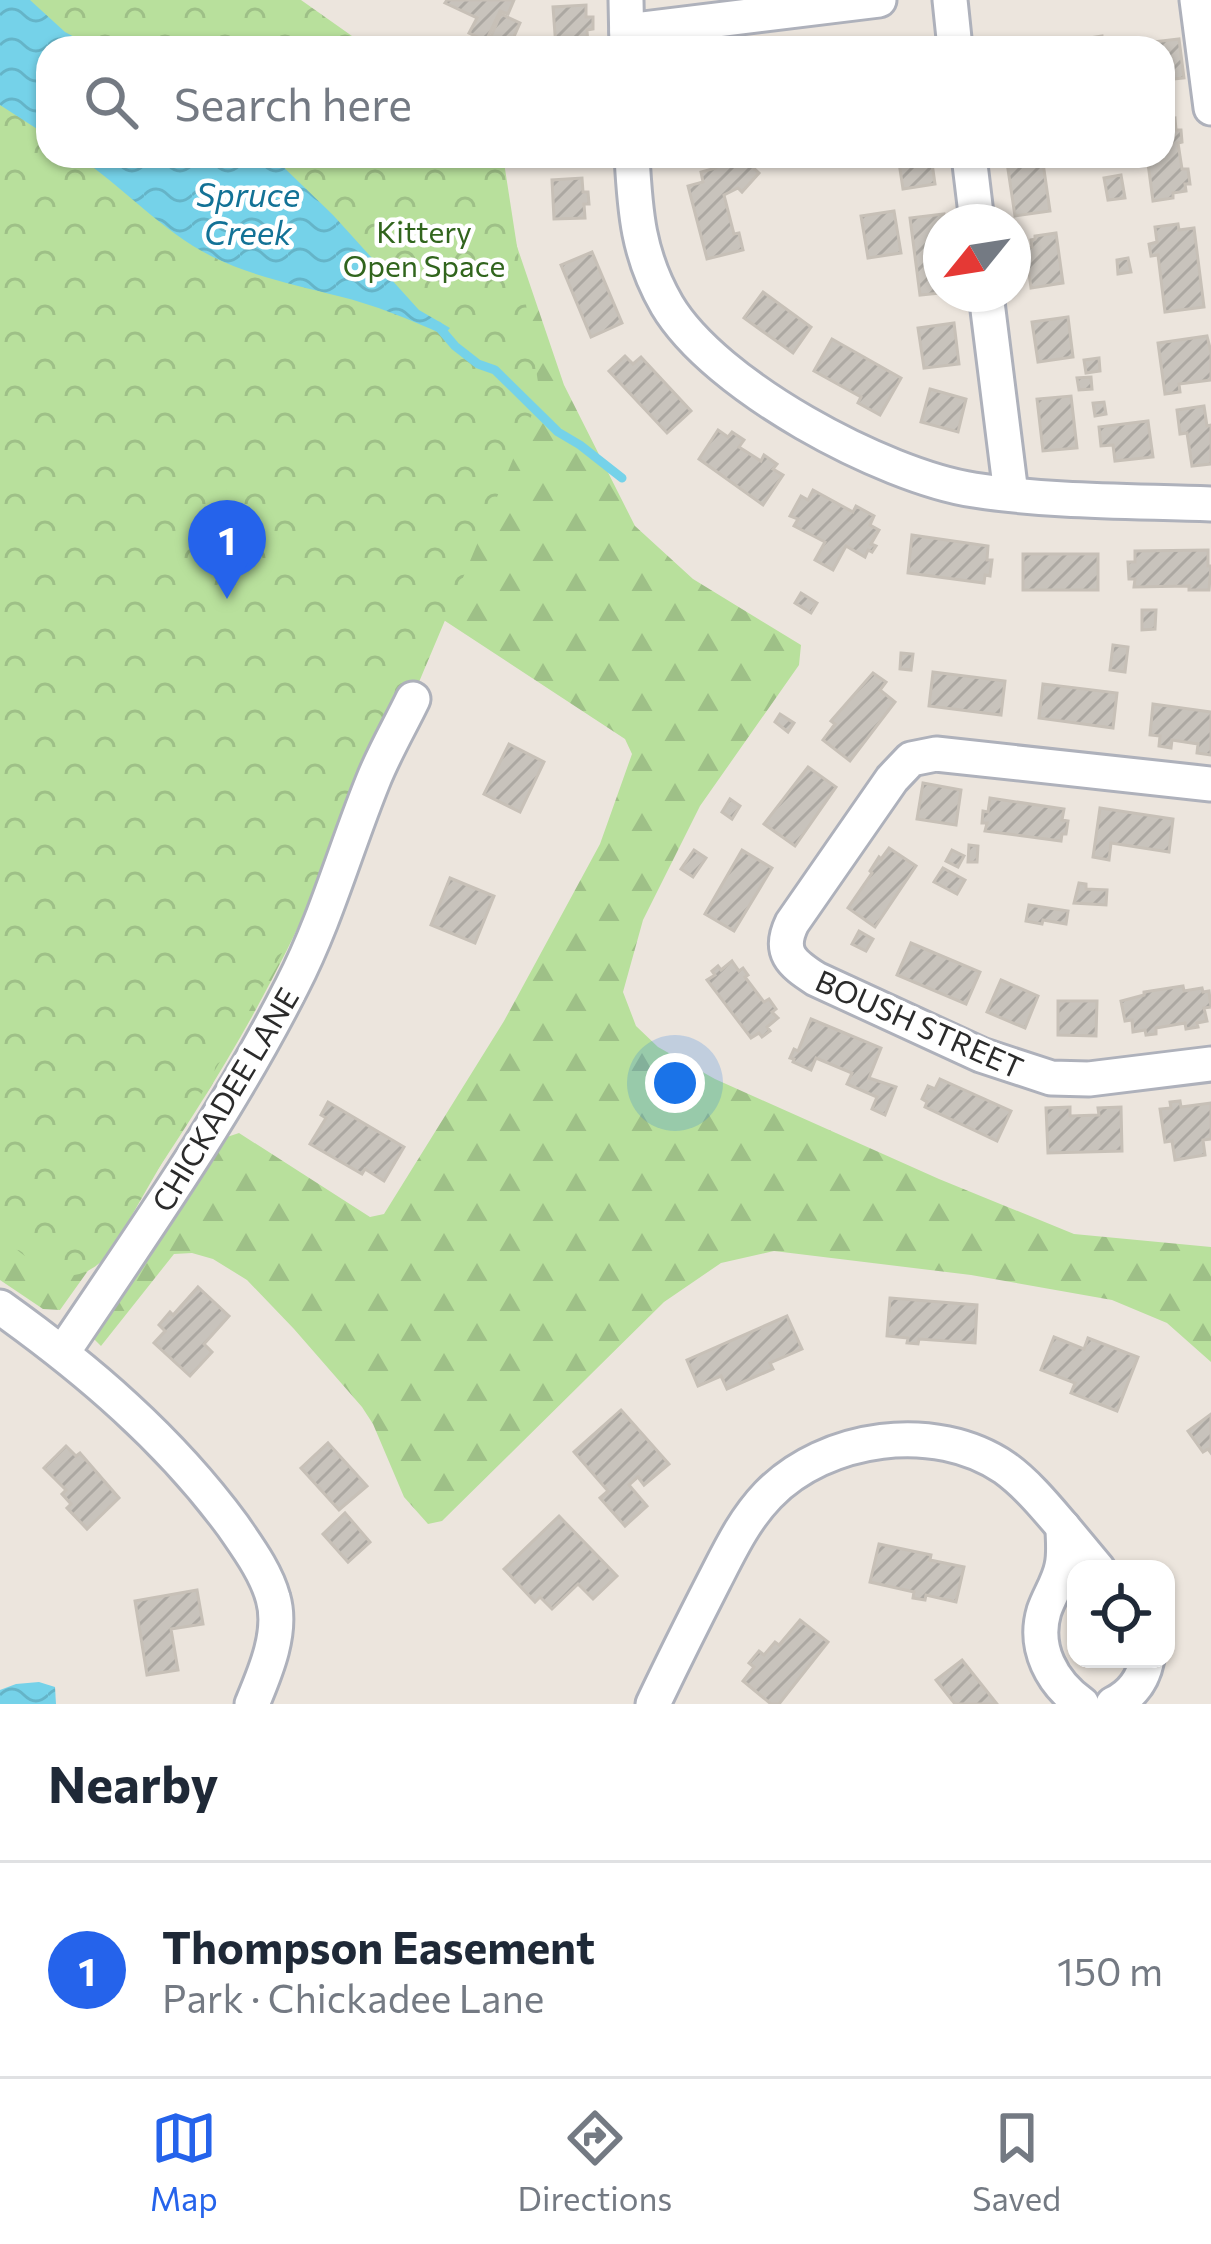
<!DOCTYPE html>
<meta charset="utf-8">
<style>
body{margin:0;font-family:Commissioner,sans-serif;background:#f2f2f3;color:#1f2937}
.controls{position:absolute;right:36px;bottom:36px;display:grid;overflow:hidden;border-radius:24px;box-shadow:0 3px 9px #0004}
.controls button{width:108px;height:108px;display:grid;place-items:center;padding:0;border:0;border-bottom:3px solid #e0e1e3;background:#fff;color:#1f2937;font:60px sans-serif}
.compass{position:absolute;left:923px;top:204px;width:108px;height:108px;border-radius:50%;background:#fff;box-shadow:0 3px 9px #0004;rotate:240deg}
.you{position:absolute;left:675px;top:1083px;width:42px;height:42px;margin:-30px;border:9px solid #fff;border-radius:50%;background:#1a73e8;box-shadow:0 0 0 18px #1a73e833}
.badge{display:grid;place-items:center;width:78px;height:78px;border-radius:50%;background:#2563eb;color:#fff;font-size:39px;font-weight:700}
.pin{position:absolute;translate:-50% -99px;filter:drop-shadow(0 3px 6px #0008)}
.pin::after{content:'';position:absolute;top:63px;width:42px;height:36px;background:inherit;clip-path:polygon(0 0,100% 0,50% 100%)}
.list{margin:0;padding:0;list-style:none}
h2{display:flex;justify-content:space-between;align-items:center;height:156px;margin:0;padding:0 48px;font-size:51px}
h2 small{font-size:39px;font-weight:400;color:#747a83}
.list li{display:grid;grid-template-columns:78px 1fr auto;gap:36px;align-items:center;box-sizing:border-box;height:216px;padding:0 48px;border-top:3px solid #e0e1e3}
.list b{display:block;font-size:45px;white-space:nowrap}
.list p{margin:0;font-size:39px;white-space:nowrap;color:#747a83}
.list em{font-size:39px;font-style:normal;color:#747a83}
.icon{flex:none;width:66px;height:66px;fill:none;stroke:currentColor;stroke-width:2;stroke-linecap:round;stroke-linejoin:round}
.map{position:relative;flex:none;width:1211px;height:1704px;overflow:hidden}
.search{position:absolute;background:#fff;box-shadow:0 3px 9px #0004;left:36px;right:36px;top:36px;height:132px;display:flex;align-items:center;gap:30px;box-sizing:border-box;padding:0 42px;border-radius:36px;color:#747a83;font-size:45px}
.sheet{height:372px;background:#fff}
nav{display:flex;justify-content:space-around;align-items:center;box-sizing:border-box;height:168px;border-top:3px solid #e0e1e3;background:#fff;font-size:33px;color:#747a83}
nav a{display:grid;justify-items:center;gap:6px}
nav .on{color:#2563eb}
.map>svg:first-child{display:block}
</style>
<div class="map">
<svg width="1211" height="1704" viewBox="0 0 1211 1704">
<defs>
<pattern id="forest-firs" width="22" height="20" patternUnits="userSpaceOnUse" patternTransform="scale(3)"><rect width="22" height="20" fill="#b8e09c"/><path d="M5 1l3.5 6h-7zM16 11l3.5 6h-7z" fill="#9ec087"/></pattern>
<pattern id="park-crowns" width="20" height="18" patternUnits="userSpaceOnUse" patternTransform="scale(3)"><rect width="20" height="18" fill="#b8e09c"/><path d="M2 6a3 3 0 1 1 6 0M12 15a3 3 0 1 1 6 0" fill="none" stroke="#9ec087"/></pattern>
<pattern id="water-waves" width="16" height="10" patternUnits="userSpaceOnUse" patternTransform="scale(3)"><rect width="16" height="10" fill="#75d2e9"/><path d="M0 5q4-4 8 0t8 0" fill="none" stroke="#65b4c8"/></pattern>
<pattern id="building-hatch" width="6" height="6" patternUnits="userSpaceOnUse" patternTransform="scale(3)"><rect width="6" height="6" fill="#c8c3bc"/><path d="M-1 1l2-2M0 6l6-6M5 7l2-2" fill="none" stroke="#aca8a2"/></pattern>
</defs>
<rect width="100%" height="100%" fill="#ece5dd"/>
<path fill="url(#forest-firs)" d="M482,156L488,161L564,385L635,526L693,579L801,645L799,665L700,806L643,920L623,992L636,1026L658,1047L715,1079L939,1179L1074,1234L1211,1247V1362L1167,1323L1112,1300L971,1275L774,1251L721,1263L664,1302L442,1521L428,1524L404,1497L373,1424L362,1407L294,1329L247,1280L213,1259L192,1253L174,1254L101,1346L92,1337L227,1137L239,1133L370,1217L384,1214L504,1021L600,844L632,754L625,739L436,615C370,764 311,920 227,1060C176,1146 118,1229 60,1310L43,1309L0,1280V157Z"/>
<path fill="url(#park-crowns)" d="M0,0H301L369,48H48V156H503L540,395L368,803L112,1250C73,1299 36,1267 0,1235Z"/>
<g fill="url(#water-waves)">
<polygon points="0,0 30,0 65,32 95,48 48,48 48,136 0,105"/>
<path d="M77,156H272L333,215L419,310L450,328L444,335C409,319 375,305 338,296C297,285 251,276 213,257C162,232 124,187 77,156Z"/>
<polygon points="39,1682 55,1687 56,1704 0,1704 0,1690 16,1684"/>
</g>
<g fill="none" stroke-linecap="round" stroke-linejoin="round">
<polyline stroke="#75d2e9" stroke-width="9" points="438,326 455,346 478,364 495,370 558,432 580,445 622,478"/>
</g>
<g fill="url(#building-hatch)" stroke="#c7c0b7" stroke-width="3">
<polygon points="447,0 514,0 508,14 500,11 486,41 469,33 477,18 445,3"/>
<polygon points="586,5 586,17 593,17 593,29 587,30 588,46 556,48 553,7"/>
<polygon points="501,14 520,23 509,48 489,41"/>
<polygon points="1102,36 1103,48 1059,48 1058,43"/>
<polygon points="1179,39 1184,78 1163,80 1163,48 1137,48 1136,44"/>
<polygon points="1163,112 1164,120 1175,118 1176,130 1181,130 1182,142 1178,143 1182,169 1188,169 1190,184 1185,184 1186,191 1173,193 1173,198 1153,201 1147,156 1163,156"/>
<polygon points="727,156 741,156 759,173 742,192 738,188 724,195 734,234 739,233 743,250 707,259 688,186 703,182 701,172 716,168"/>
<polygon points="898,156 931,156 935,184 903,189"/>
<polygon points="1006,156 1042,156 1050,211 1015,216"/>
<polygon points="1121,175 1125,198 1108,200 1104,178"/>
<polygon points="582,178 583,192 588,192 589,204 584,204 585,218 554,219 552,180"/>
<polygon points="894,211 901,253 868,258 861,216"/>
<polygon points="944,214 945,222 941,222 941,293 920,295 910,218"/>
<polygon points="1178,224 1179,230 1194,228 1204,307 1165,312 1158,255 1151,256 1149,244 1157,242 1155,227"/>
<polygon points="1056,233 1063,283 1031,288 1029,273 1025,273 1024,265 1028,265 1025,248 1032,247 1031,240 1035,239 1035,236"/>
<polygon points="592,252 622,323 591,337 561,265"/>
<polygon points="1128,258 1131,272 1118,274 1117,260"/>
<polygon points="763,292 811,327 793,353 744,318"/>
<polygon points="1068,317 1073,357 1038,362 1032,322"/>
<polygon points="954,323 959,364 924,368 918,328"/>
<polygon points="1207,336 1211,352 1211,380 1179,384 1180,392 1165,394 1158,343"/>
<polygon points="832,339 901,378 880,415 858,403 861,397 814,371"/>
<polygon points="625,356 633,364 641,357 691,411 667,433 609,371"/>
<polygon points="1099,358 1100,371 1086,373 1084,360"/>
<polygon points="1091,377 1092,389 1079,390 1077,378"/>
<polygon points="930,389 966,399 958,432 921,422"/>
<polygon points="1071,396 1077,448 1043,451 1037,399"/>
<polygon points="1104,402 1106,414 1095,416 1093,403"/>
<polygon points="1204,406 1207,426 1211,425 1211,464 1192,466 1187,433 1180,434 1177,410"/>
<polygon points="1148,421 1153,457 1115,461 1113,445 1101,446 1099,427"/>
<polygon points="718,430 728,437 732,432 744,440 739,447 761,461 764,455 777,464 773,469 783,475 763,505 699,459"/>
<polygon points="813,490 853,512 856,506 874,516 870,525 879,530 871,544 876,546 872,552 868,550 865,557 846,546 833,570 815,560 825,542 794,526 798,519 790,516 801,496 808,500"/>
<polygon points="912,535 988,546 987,560 992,560 990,576 985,575 984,583 908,573"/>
<polygon points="1208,550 1208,566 1211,566 1209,590 1189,590 1189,586 1134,587 1135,579 1129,579 1128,562 1135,562 1135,551"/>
<rect x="1023" y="554" width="75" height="36"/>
<polygon points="801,593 817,603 811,613 795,603"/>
<polygon points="1142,610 1156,610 1155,629 1142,630"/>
<polygon points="1113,645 1128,647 1125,672 1110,670"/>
<polygon points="901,653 913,654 911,670 900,669"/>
<polygon points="933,672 1005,681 1001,715 929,706"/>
<polygon points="873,673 886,682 880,690 895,702 850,761 823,740 835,724 831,721"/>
<polygon points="1043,684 1117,693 1113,728 1039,718"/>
<polygon points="1153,704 1211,712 1211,755 1197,753 1198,744 1172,740 1171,748 1159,746 1160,736 1150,735"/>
<polygon points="780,714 794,723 788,732 775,722"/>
<polygon points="509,744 544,762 520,812 484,794"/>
<polygon points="808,767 836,787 795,846 764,824"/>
<polygon points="923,783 961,790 956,825 917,819"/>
<polygon points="990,798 1064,809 1062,820 1068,821 1066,834 1062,834 1061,841 985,831 987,823 982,823 983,811 988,812"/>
<polygon points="730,799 740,806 732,819 722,812"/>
<polygon points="1100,808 1173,819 1169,852 1111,843 1109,860 1093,857"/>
<polygon points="969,845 978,846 977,862 968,862"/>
<polygon points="889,848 916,866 875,927 848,908 872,873 870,871 879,857 881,859"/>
<polygon points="694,850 706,858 693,877 681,869"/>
<polygon points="742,850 772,868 734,931 705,914"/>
<polygon points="952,850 964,856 958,867 946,861"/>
<polygon points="943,868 965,880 957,894 934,882"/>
<polygon points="450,878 494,896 475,943 431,925"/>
<polygon points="1079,883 1086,884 1086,889 1107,890 1106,905 1074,903"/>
<polygon points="1029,905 1068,911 1066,924 1043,920 1042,924 1026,921"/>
<polygon points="859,931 873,939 866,951 852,944"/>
<polygon points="911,943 980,972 966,1004 897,975"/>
<polygon points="732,961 739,971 743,968 748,975 745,977 764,1002 769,999 776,1009 772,1012 778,1018 767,1027 770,1031 762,1037 759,1033 751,1038 707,980 715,975 712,971 718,966 721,970"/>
<polygon points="1001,980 1038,996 1025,1028 987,1012"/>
<polygon points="1183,986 1184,991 1202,988 1203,992 1209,991 1211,1007 1204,1008 1207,1021 1197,1023 1198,1027 1186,1029 1185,1023 1156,1028 1156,1034 1146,1035 1145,1030 1133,1032 1132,1020 1125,1021 1121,1001 1144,995 1144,992"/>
<polygon points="1058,1001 1097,1001 1096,1036 1058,1035"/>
<polygon points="811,1019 881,1048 869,1078 896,1087 885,1115 872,1109 877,1097 847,1084 852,1073 816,1058 811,1070 793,1062 794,1059 790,1058 794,1049 798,1051"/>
<polygon points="940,1079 1011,1111 997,1141 925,1107 927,1102 922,1099 928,1086 935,1089"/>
<polygon points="1180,1101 1181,1107 1211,1103 1211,1139 1203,1140 1205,1155 1175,1160 1172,1141 1165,1142 1160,1109 1171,1108 1170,1102"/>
<polygon points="328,1102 404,1147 384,1181 365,1169 362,1174 310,1144 326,1118 321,1115"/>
<polygon points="1070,1107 1070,1116 1099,1115 1098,1108 1121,1107 1122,1151 1048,1153 1046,1108"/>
<polygon points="198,1287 229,1316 204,1344 212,1352 190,1376 154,1343 165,1331 159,1325 170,1312 173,1315"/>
<polygon points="890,1298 977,1305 975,1343 919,1339 918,1344 907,1343 908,1338 887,1336"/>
<polygon points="787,1316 802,1349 770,1363 773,1369 727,1389 721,1376 698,1386 687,1360"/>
<polygon points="1054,1337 1084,1349 1088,1338 1138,1357 1117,1411 1071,1393 1075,1383 1041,1370"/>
<polygon points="621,1410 669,1464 644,1485 638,1477 629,1485 647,1506 625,1526 600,1498 608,1491 574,1452"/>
<polygon points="1211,1414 1211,1453 1208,1449 1203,1452 1188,1431"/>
<polygon points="328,1443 367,1486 339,1510 301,1468"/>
<polygon points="66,1446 76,1456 80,1453 119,1498 87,1529 67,1508 71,1504 62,1494 66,1490 44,1468"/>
<polygon points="345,1513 370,1542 348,1562 323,1534"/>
<polygon points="559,1516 617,1576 593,1599 578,1584 552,1609 540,1597 535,1602 504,1569"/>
<polygon points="879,1544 931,1555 930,1560 964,1567 956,1602 926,1595 925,1600 913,1598 914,1592 870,1582"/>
<polygon points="197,1590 203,1624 171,1629 178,1670 147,1675 135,1601"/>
<polygon points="800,1620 828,1642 779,1704 771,1704 743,1681 754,1667 749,1663 759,1651 764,1655 775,1642 779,1645"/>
<polygon points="962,1660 997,1704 955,1704 936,1680"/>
</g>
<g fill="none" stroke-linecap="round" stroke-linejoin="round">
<defs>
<g id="street">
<polyline points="626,0 627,48"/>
<polyline points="950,0 955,48"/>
<polyline points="1197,0 1211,108"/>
<polyline points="627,31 879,0"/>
<path d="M632,156C635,212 638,255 667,305C715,386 883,476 974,490C1051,502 1133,501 1211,504"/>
<polyline points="969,156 977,222"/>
<polyline points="986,294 1011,494"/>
<path d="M1211,784L936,754L911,759L892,779L792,923C778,952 791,963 816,979L981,1055L1051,1078L1089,1079L1211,1064"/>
<path d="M0,1307C87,1369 169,1439 233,1526C248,1548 266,1572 273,1598C283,1632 265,1673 252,1704"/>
<path d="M63,1352C143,1233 227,1114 292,986C326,920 345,850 373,781C384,753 400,726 413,699"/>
<path d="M653,1704C673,1662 693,1622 714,1581C730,1550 744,1520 768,1495C825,1436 935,1420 1005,1468C1027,1484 1045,1506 1063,1527"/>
<path d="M1082,1704C1052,1683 1033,1648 1044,1611C1049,1596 1059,1582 1062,1566C1065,1553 1063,1540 1063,1527L1098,1569"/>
<path d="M1113,1704C1132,1695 1143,1680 1147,1659"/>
</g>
</defs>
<use href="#street" stroke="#aeb1bb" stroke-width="39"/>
<use href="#street" stroke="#fff" stroke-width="33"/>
</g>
<g text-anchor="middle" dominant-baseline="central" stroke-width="9" stroke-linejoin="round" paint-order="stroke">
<g font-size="30" fill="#31651d" stroke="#fff">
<text x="424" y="230">Kittery<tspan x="424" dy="34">Open Space</tspan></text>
</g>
<g font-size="30" fill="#2b2b2b" stroke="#fff">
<text transform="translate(920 1023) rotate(24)">BOUSH STREET</text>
<text transform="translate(224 1099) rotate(-59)">CHICKADEE LANE</text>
</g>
<g font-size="33" font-style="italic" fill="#137296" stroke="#fff">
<text x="248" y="193">Spruce<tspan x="248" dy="38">Creek</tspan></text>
</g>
</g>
</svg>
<div class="controls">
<button><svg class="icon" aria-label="locate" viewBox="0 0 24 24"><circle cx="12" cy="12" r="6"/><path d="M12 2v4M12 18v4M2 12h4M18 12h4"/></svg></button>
</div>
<svg class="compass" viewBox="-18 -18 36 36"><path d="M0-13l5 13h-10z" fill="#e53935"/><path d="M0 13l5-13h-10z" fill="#747a83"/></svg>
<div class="you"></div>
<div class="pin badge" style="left:227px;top:599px">1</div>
<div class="search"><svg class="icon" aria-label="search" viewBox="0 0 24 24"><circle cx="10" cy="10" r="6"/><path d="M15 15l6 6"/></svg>Search here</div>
</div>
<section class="sheet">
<h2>Nearby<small></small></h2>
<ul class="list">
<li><span class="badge">1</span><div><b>Thompson Easement</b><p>Park · Chickadee Lane</p></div><em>150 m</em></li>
</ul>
</section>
<nav>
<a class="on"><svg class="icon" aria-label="map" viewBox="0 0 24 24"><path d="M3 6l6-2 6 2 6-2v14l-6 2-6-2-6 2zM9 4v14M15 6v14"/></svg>Map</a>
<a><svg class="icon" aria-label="directions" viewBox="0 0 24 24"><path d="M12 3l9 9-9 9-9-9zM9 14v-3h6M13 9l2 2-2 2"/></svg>Directions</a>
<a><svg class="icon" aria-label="saved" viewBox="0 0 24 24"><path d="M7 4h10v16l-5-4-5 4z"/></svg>Saved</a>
</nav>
